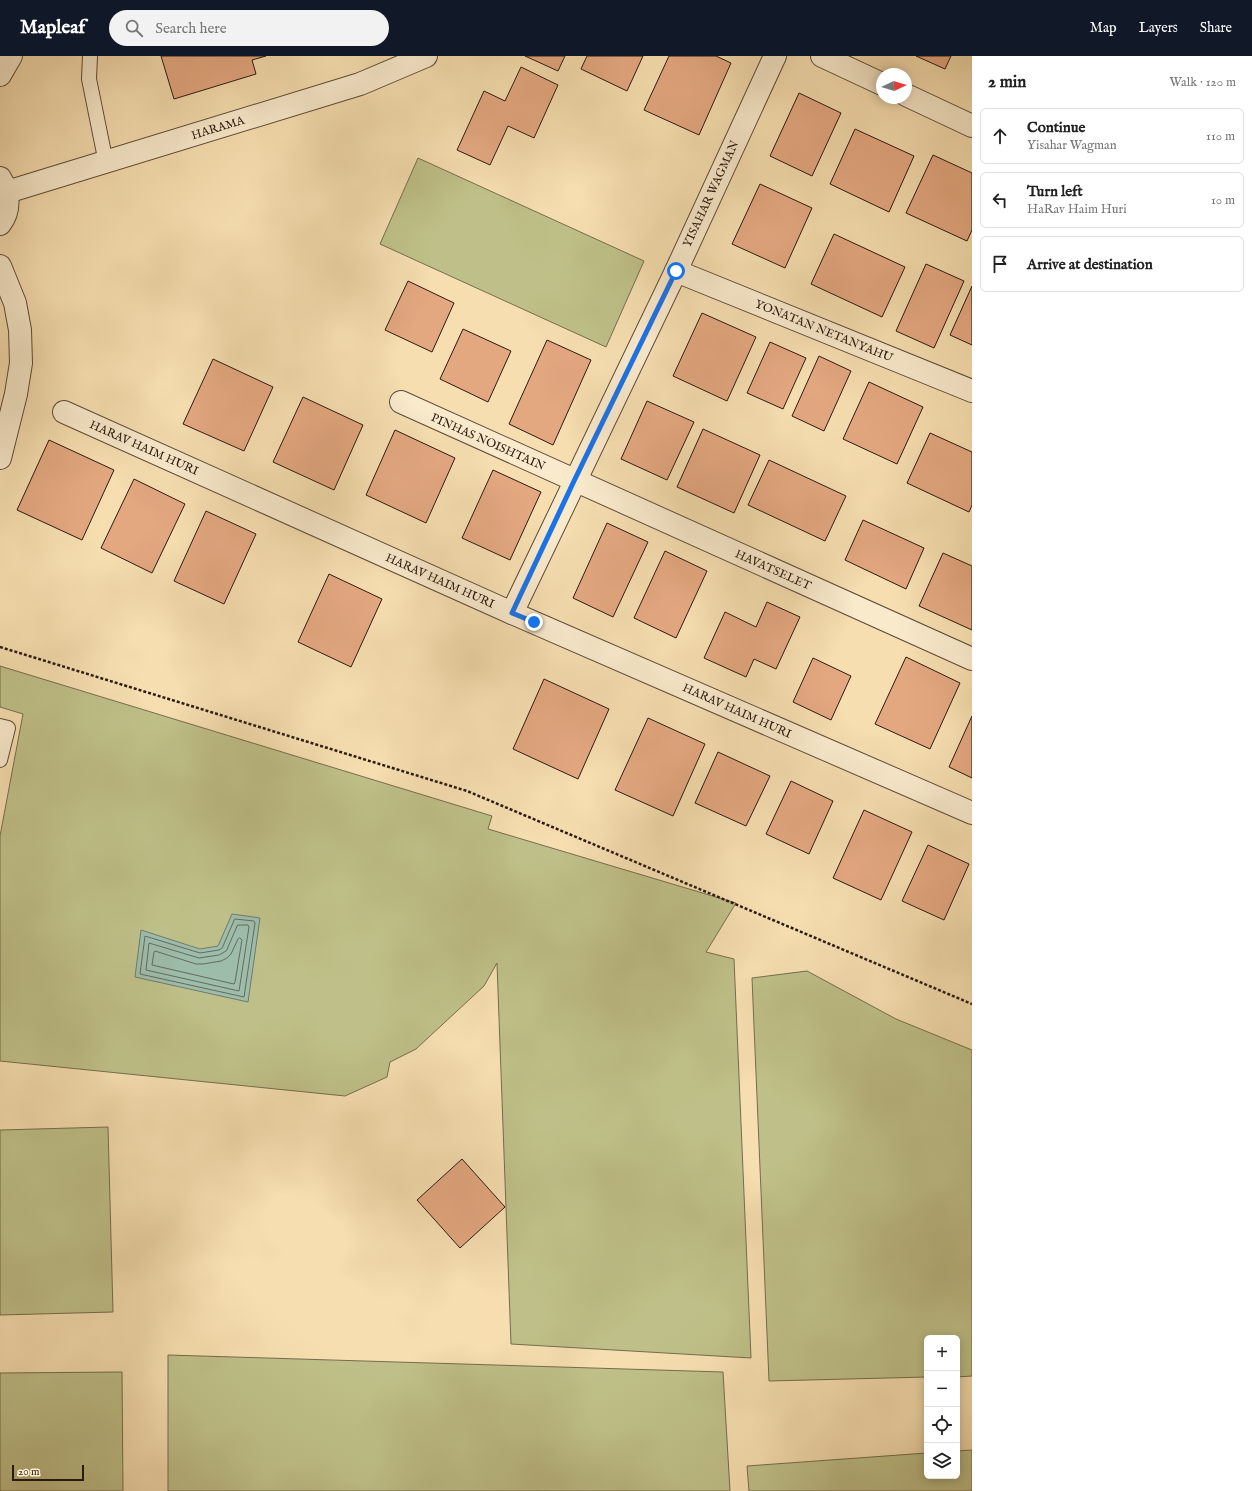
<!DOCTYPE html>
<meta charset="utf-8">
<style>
body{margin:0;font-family:"IM FELL English",serif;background:#f2f2f2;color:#222}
.controls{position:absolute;right:12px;bottom:12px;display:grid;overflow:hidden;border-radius:6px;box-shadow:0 2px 10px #0003}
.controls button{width:36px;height:36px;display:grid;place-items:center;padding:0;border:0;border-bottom:1px solid #e0e0e0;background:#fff;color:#222;font:20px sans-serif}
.compass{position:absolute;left:876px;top:12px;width:36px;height:36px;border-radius:50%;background:#fff;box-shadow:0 2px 10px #0003;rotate:86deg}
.scale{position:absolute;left:12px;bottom:10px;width:72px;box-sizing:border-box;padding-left:4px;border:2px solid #2b1a11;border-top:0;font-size:11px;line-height:14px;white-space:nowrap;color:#2b1a11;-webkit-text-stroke:3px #f9eacc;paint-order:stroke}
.stop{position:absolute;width:12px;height:12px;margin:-9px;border:3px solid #1a73e8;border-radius:50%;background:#fff}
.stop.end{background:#1a73e8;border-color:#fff;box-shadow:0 1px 4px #0008}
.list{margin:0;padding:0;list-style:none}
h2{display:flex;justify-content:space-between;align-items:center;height:52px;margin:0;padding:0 16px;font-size:17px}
h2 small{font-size:13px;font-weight:400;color:#767676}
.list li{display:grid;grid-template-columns:26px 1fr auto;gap:12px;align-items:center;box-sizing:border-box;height:56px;margin:0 8px 8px;padding:0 8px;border:1px solid #e0e0e0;border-radius:6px}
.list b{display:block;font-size:15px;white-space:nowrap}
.list p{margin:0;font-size:13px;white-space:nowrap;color:#767676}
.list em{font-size:13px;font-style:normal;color:#767676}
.icon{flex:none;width:22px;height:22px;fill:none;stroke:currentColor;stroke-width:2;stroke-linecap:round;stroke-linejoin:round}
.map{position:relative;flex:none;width:972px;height:1435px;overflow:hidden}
header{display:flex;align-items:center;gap:24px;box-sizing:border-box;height:56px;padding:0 20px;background:#111827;color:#fff}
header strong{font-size:19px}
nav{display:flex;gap:22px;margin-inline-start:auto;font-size:14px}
.search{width:280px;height:36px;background:#f2f2f2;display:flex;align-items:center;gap:10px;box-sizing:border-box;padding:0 14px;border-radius:22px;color:#767676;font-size:15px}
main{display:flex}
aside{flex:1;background:#fff}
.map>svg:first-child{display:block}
</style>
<header>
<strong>Mapleaf</strong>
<div class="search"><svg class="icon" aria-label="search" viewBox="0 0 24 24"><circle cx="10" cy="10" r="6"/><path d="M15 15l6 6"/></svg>Search here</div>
<nav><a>Map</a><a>Layers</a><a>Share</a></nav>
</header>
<main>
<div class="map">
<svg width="972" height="1435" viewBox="0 0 972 1435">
<rect width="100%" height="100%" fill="#f6deb0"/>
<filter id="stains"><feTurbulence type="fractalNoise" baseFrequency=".005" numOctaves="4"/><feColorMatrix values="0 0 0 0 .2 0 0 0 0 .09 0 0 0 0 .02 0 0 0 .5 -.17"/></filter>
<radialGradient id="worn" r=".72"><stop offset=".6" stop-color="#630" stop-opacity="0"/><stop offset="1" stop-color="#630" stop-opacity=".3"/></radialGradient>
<g fill="#bfc089" stroke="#756d4d">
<polygon points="418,102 644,205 606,291 380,188"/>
<polygon points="0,610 492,760 488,773 736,847 706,896 734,903 751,1302 511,1288 497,907 484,930 416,993 390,1006 387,1021 345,1040 0,1005 0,780 23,658 0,651"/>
<polygon points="807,915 896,963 972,994 972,1320 957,1321 957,1282 927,1282 927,1321 769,1325 752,922"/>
<polygon points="108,1071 113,1256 0,1259 0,1074"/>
<polygon points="168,1299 723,1316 730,1435 168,1435"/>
<polygon points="122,1316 123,1435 0,1435 0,1317"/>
<polygon points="972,1394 972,1435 749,1435 747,1410 927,1397 927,1420 957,1420 957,1395"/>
</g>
<polygon fill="#9dbcaa" stroke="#6f7b6d" points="232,858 260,862 248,946 135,921 141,874 200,893 218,890"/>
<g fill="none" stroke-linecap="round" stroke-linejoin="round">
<g stroke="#646b5e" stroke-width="1">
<polygon points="235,863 254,865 255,867 244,941 140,918 145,880 200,897 219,894 222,892"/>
<polygon points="238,869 248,869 249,871 239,935 146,914 149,887 199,902 219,899 226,895"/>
<polygon points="240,882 242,884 235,926 234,928 152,909 154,896 155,895 196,908 203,908 221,905 227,902 231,898 238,883"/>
</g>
</g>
<g fill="#e4a881" stroke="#2b1a11">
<polygon points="161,0 266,0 252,4 256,18 174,43"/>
<polygon points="525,0 565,0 558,15"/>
<polygon points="587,0 643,0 627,35 581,13"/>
<polygon points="669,0 716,0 731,7 699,79 644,54"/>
<polygon points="916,0 951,0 945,13"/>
<polygon points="521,11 558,29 534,82 508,70 490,109 457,94 484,35 505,45"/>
<polygon points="799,37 841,57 812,120 770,100"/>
<polygon points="855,73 914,100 889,156 830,128"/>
<polygon points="933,99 972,117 972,174 967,185 906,157"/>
<polygon points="760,128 812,152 785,212 732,188"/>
<polygon points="834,178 905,211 882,261 811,228"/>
<polygon points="926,208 964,225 934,292 896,275"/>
<polygon points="408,225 454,247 432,296 385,274"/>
<polygon points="972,230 972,289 950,279"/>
<polygon points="702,257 756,281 727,345 673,320"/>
<polygon points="463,273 511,295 488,346 440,323"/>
<polygon points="547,284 591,304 553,389 509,368"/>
<polygon points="770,286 806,302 783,353 747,337"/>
<polygon points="819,300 851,315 824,375 792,360"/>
<polygon points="213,303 273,331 244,395 183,368"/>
<polygon points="869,326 923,351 897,408 843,383"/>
<polygon points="303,341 363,369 334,434 273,406"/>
<polygon points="647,345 694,366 667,424 621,403"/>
<polygon points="703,373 760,399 734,457 677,431"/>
<polygon points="395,374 455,402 426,467 366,439"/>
<polygon points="930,377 972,396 972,449 969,456 907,427"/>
<polygon points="49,384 114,414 82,484 17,454"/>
<polygon points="769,404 846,440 825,485 748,449"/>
<polygon points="493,414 541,436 510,504 462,482"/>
<polygon points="134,423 185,448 152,517 101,492"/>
<polygon points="206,455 256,478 224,548 174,525"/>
<polygon points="863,464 924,492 906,533 845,504"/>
<polygon points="607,467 648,486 613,561 573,542"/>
<polygon points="665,495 707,515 676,582 634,562"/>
<polygon points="943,497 972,510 972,574 919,550"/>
<polygon points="329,518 382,543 351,611 298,586"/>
<polygon points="767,546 800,561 776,613 754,603 746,621 704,602 725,556 756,571"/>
<polygon points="906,601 960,627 930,693 875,668"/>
<polygon points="813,602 851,620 831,664 793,646"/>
<polygon points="544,623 609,653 578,723 513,693"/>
<polygon points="972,660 972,722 949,711"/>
<polygon points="648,662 705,688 673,760 615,734"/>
<polygon points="718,696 770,720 746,770 695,747"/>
<polygon points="791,725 833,745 809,798 766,778"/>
<polygon points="864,754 912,776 881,844 833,822"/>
<polygon points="928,789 969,808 944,864 902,845"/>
<polygon points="462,1103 505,1151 460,1192 417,1144"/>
</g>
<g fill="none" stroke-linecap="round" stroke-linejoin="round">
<defs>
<g id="service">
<polyline points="90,0 89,23 106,107"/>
<polyline points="0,670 8,672 0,704"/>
</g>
<g id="minor">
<polyline points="0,210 15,247 20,274 21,307 16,338 0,402"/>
<polyline points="676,215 972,335"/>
<polyline points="401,346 972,603"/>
<polyline points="64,356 512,557 972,757"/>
<polyline points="512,557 676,215 775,0"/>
</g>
<g id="tertiary">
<polyline points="822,0 882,28"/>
<polyline points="0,19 11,0"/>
<polyline points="906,39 972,70"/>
<path d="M0,122C9,136 11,154 0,168"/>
<polyline points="7,136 360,28 426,0"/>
</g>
</defs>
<use href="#service" stroke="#5e4b39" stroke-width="16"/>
<use href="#minor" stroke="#5e4b39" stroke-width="24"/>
<use href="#tertiary" stroke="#5e4b39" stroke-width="24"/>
<polyline stroke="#2b1a11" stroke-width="2.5" stroke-dasharray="3 2" stroke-linecap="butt" points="0,591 467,735 972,948"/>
<use href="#service" stroke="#f9eacc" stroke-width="14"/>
<use href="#minor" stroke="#f9eacc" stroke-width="22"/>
<use href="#tertiary" stroke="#f9eacc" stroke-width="22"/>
</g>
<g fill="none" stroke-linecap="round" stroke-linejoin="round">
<polyline stroke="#1a73e8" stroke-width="5" points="534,566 512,557 574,425 676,215"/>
</g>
<g text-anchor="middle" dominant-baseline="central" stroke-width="3" stroke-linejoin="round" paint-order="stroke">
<g font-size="12" fill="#2b1a11" stroke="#f9eacc">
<text transform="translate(218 72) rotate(-17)">HARAMA</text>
<text transform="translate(711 138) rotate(-65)">YISAHAR WAGMAN</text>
<text transform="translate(824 275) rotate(22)">YONATAN NETANYAHU</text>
<text transform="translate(488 386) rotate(24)">PINHAS NOISHTAIN</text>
<text transform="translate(144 392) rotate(24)">HARAV HAIM HURI</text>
<text transform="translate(773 514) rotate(24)">HAVATSELET</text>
<text transform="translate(440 525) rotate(24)">HARAV HAIM HURI</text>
<text transform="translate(737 655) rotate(24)">HARAV HAIM HURI</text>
</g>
</g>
<rect width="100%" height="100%" filter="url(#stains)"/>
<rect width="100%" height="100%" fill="url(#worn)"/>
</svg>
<div class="controls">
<button>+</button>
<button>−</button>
<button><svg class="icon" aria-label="locate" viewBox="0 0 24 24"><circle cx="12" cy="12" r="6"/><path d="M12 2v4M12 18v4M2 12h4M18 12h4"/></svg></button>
<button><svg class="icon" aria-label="layers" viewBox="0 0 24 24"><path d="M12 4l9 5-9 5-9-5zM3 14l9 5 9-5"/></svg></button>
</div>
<svg class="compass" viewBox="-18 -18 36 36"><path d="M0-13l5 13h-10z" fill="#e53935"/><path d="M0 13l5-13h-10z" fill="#767676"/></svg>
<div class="scale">20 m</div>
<div class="stop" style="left:676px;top:215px"></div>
<div class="stop end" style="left:534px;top:566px"></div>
</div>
<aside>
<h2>2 min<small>Walk · 120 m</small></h2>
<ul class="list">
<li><svg class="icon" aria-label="ahead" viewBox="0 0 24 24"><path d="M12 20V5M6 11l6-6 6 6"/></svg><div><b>Continue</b><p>Yisahar Wagman</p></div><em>110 m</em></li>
<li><svg class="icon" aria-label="left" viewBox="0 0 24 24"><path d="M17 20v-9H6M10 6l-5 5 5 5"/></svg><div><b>Turn left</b><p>HaRav Haim Huri</p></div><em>10 m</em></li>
<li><svg class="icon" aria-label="arrive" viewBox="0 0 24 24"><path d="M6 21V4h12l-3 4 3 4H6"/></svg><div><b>Arrive at destination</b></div></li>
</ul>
</aside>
</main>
